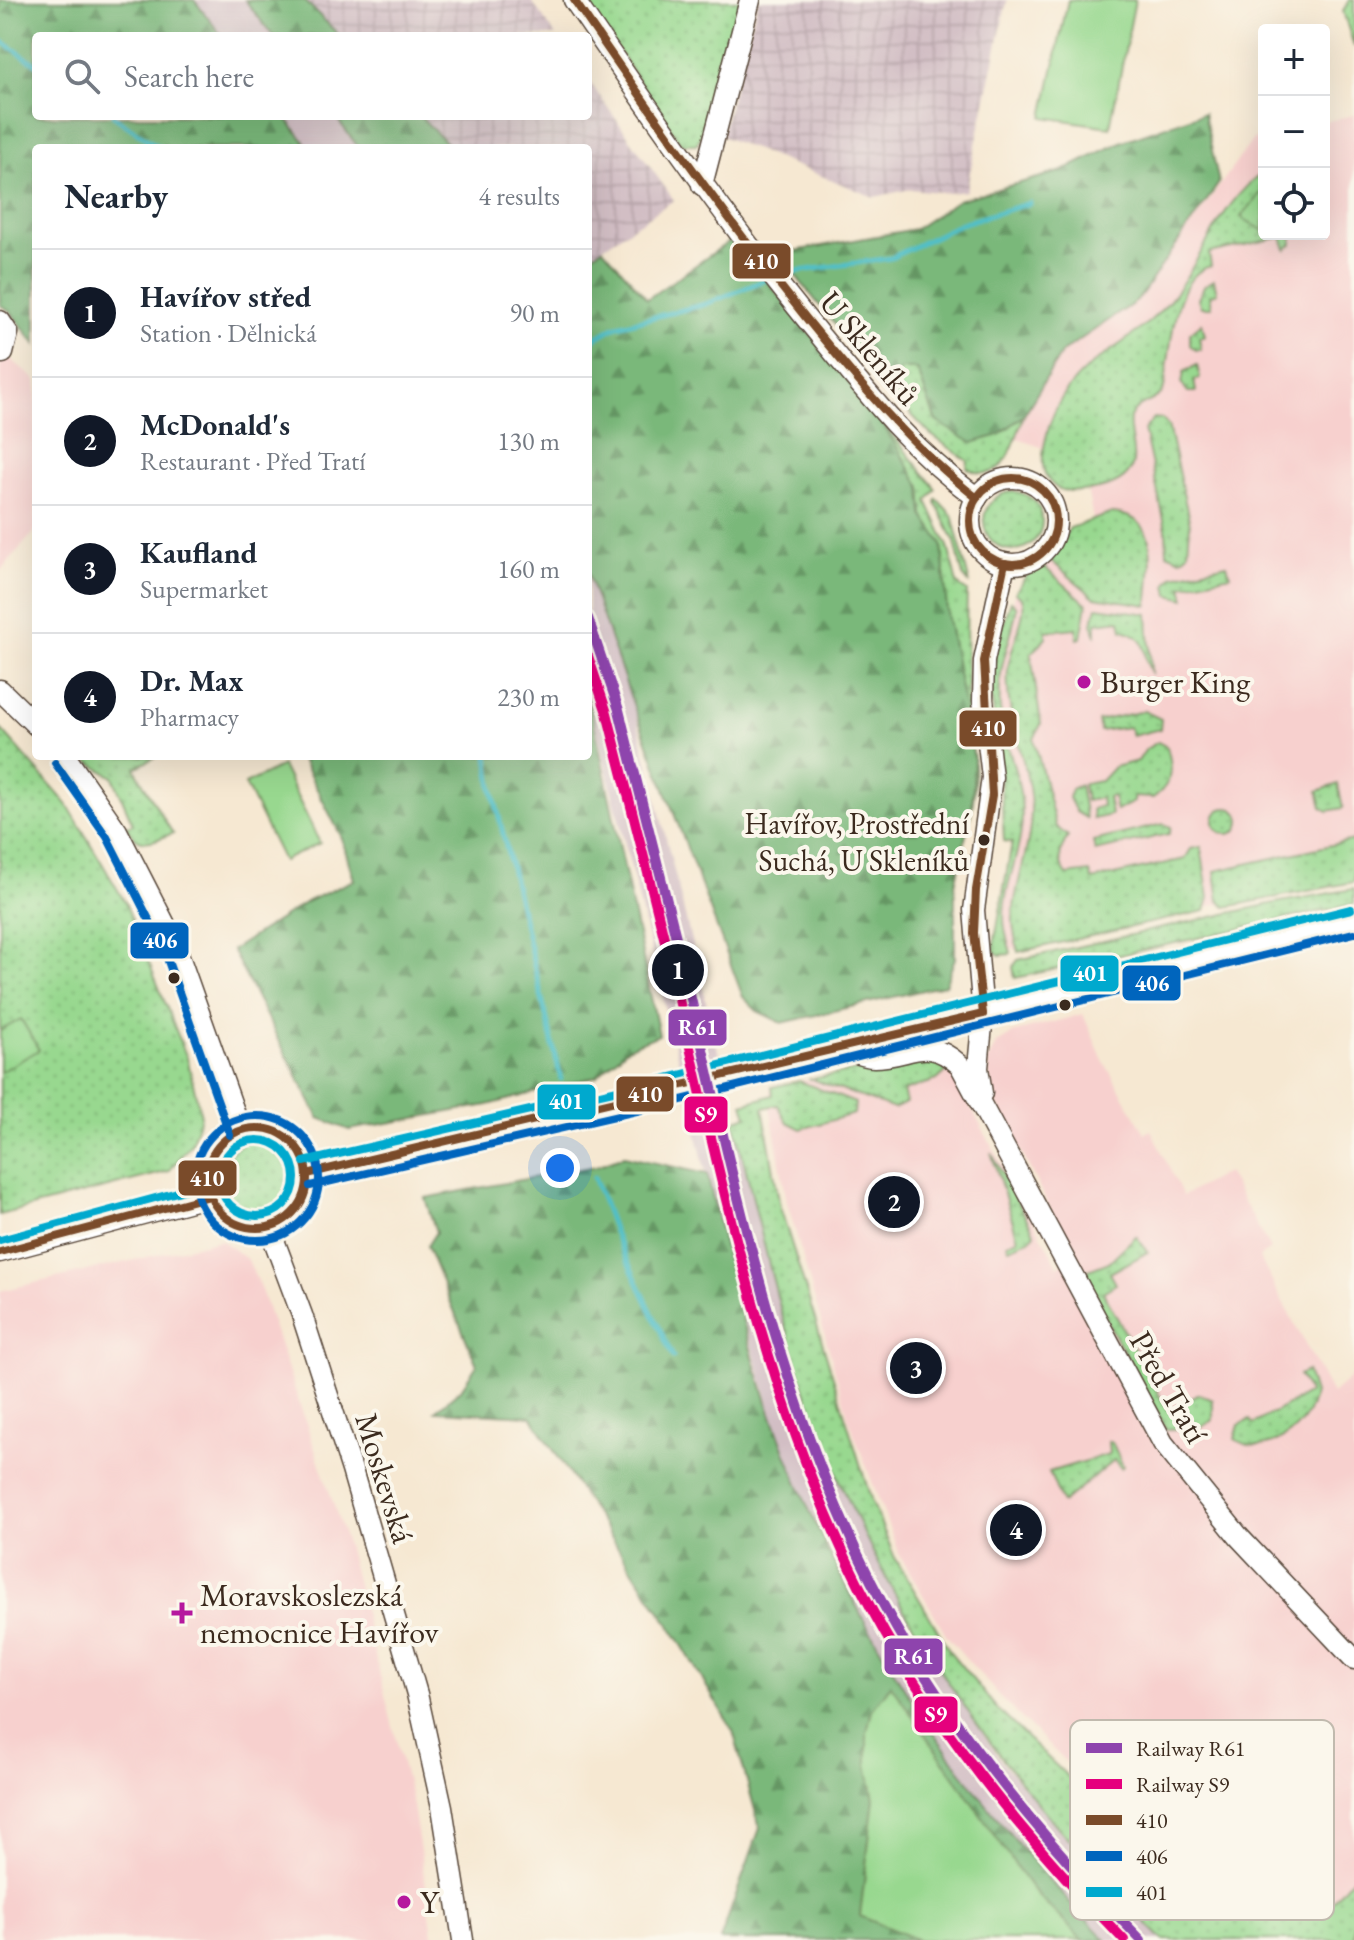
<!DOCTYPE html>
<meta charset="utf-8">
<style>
body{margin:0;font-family:"EB Garamond",serif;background:#f6f6f7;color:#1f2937}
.controls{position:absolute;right:24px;top:24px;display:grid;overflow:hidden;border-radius:8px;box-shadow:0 8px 32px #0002}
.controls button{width:72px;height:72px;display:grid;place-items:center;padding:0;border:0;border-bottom:2px solid #e0e1e3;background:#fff;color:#1f2937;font:40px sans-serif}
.you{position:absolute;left:560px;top:1168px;width:28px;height:28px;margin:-20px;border:6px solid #fff;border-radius:50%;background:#1a73e8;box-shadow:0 0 0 12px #1a73e833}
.badge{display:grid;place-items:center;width:52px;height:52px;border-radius:50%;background:#111827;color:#fff;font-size:26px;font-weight:700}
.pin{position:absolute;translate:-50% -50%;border:4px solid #fff;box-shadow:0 2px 8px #0006}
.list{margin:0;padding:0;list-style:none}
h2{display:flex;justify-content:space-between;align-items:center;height:104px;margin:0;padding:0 32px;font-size:34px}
h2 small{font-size:26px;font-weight:400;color:#747a83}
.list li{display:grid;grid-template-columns:52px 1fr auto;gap:24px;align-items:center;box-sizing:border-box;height:128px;padding:0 32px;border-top:2px solid #e0e1e3}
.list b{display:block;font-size:30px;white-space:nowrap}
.list p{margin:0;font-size:26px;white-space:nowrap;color:#747a83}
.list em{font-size:26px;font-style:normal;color:#747a83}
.icon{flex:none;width:44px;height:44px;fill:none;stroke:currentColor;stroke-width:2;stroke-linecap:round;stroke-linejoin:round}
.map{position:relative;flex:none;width:1354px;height:1940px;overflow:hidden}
.search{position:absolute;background:#fff;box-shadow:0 8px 32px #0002;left:32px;top:32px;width:560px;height:88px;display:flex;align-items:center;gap:20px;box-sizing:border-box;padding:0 28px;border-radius:8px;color:#747a83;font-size:30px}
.panel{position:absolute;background:#fff;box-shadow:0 8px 32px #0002;left:32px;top:144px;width:560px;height:616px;border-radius:8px}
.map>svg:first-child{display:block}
</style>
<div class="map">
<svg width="1354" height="1940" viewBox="0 0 1354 1940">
<defs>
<pattern id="industrial-grid" width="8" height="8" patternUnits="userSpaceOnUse" patternTransform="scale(2)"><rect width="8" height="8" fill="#d2bec4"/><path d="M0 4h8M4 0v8" fill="none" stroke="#b5a3a8"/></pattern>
<pattern id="grass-dots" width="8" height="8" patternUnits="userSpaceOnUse" patternTransform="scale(2)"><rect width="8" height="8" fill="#98d88f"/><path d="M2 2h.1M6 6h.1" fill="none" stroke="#84ba7b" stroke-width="1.8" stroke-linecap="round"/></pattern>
<pattern id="forest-firs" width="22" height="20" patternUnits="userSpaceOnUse" patternTransform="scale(2)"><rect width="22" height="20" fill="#7ab87a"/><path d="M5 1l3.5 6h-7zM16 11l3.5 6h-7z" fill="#659663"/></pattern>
</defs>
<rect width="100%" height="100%" fill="#fbf7ec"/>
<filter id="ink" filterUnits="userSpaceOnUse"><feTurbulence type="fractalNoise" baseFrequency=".0125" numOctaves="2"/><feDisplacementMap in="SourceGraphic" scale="16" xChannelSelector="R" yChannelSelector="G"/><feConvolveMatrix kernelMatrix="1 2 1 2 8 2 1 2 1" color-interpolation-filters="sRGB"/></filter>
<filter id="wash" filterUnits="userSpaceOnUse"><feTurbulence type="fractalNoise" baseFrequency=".006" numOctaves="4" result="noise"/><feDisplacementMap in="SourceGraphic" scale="32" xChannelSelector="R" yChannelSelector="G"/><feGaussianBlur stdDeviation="1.8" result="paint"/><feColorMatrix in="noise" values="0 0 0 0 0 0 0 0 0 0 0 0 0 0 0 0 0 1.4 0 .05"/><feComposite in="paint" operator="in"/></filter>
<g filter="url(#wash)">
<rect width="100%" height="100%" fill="#f6e8d2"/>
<g fill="#f7d0ce">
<polygon points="1354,115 1354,875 999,952 1000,918 1016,839 996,692 1015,593 1028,573 1052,556 1070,528 1093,519 1087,489 1063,491 1054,486 1042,468 1044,448 1015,438 1024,415 1062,352 1137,301 1253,139 1264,136 1264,234 1324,234 1324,122"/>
<polygon points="0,350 36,380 36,530 0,571"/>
<polygon points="1083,1014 1102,1058 1145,1133 1151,1130 1183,1196 1227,1172 1270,1249 1259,1257 1332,1394 1354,1374 1354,1875 1331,1903 1314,1911 1239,1912 1211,1905 1000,1697 947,1636 899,1554 849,1420 787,1202 770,1107 771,1086 929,1059 939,1062 953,1075 1058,1266 1075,1258 991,1092 988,1060 997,1043 1016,1032"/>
<polygon points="221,1240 248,1260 260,1287 346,1541 413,1806 434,1940 0,1940 0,1291"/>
</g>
<g fill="url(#industrial-grid)">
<polygon points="304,0 531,0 556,36 340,36"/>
<polygon points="758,0 1007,0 966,191 948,193 911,189 874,197 721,136"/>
<polygon points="588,80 674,200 588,257 588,148 451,148 420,116 588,116"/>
</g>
<g fill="#d2bec4">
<polygon points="194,0 245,0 273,36 222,36"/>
<polygon points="285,116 335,116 359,148 309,148"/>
<polygon points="588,574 634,707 774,1280 810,1405 832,1463 911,1626 999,1758 1070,1843 1162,1940 1106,1940 1040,1870 967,1782 876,1646 795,1478 773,1417 735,1290 588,694"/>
</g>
<g fill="url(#grass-dots)" stroke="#6a8156" stroke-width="2">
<polygon points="592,0 745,0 706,129 696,144 681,144 589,7"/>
<polygon points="1349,0 1354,0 1354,47 1343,11"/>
<path d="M1264,172V234H1292V244L1286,249L1282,237L1209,253L1211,266C1169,276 1172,357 1163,392C1153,404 1137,402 1130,418C1128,433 1135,448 1133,462C1129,490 1079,495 1058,489C1042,478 1041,465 1044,447C1061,357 1121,360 1171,299C1203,259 1220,202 1264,172Z"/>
<polygon points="1214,280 1217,293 1210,295 1212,307 1201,307 1198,299 1204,286"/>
<polygon points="1202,323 1205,336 1199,337 1201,350 1196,350 1190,345 1190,333"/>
<polygon points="1197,365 1200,378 1194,380 1196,392 1188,392 1182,384 1184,372"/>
<path d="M901,369H917L936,421L999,435L1024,415C1014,442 1005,489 967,468L968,461L930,434L886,388Z"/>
<path d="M879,418L936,489L927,501L948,546L957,584L967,591C966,623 966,657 967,690C969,741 983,778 967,830L972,807L947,613L942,544L923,515L921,487Z"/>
<polygon points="1154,418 1162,419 1168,425 1190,524 1188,553 1181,559 1167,553 1166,529 1144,430"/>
<circle cx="1013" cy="521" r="29"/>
<polygon points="937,499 952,515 970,584 963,576 955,542 936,503"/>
<path d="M1112,513C1164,517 1149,565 1148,605L1094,597L1049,559L1070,528Z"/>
<polygon points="1227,564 1230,575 1182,586 1185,599 1169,595 1167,584 1173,576"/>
<path d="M1042,565L1087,604L1081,638L1078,639L1076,628L1046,631V637L1031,654L1041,724L1034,739L1056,827L1068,836C1060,850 1056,860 1067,875L1090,872L1092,880L1185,859L1191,849L1201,847L1209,898L1205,911L1018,952C1016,941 1012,928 1013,916C1016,879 1032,845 1031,807C1029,759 1004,720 1008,669C1009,650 1029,612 1022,598L1015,593L1028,573Z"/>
<path d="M1011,601L1017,607C1010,646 997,663 1000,708C1004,746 1022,776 1022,816C1022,851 1004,884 1004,918C1004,930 1008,942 1011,954L1000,955L994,951V945L1012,842L1004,841L999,751L991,694L994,651Z"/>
<path d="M1097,607L1148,614L1151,672C1140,655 1152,637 1122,630L1120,620L1096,623V636L1092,623Z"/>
<polygon points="1144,711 1161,719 1160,729 1132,736 1129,727 1100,731 1098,721"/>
<polygon points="0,728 67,804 125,902 187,1058 201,1116 191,1144 169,1171 0,1215"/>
<path d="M1158,742L1167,747C1174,771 1173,783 1153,798L1134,797V802L1116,811L1113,796L1108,797L1111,815L1093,819L1092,809L1102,806L1101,798L1086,801L1083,784L1101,781L1114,767L1138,761L1146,749Z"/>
<path d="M157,756L135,768C138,775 169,829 173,833C153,842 138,849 126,826L133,824L113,777L80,757Z"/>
<polygon points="1338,784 1343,808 1328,811 1322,807 1318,791"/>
<polygon points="1080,785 1086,818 1076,812 1069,798 1071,789"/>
<circle cx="1227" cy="821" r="13"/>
<polygon points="1164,824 1171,827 1169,834 1095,851 1093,841"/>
<polygon points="1354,840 1354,882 1226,907 1219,901 1215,871"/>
<polygon points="1354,889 1354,904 1015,978 1013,967 1018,960 1275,903"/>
<polygon points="922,1059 937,1063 947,1071 937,1080 903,1091 906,1103 894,1109 811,1079"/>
<path d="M799,1081L855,1103L854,1114L801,1129L787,1122L778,1105L763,1108L780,1207L872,1502L894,1556L951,1653L997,1709L1203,1906L1234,1915L1239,1912L1314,1911L1331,1903L1354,1876V1940H1163C1004,1782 888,1620 811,1408C778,1315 758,1216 734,1121L747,1116L743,1104L773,1095L772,1087Z"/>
<circle cx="259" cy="1177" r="37"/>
<polygon points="991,1152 1035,1234 1029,1240 1009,1248 1007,1243 1018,1239"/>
<polygon points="1136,1236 1148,1252 1110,1273 1116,1284 1103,1292 1168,1411 1199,1394 1213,1400 1213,1420 1198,1429 1166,1429 1081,1273 1109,1262"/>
<path d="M1307,1371L1314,1394C1309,1427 1267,1461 1235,1439L1239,1425L1250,1420L1253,1424L1309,1393L1299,1375Z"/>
<polygon points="1108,1441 1112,1442 1123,1466 1121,1468 1114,1460 1062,1503 1049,1472 1109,1454"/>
</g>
<g fill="url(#forest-firs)" stroke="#5a714c" stroke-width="2">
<polygon points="0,0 194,0 222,36 36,36 36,116 285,116 309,148 36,148 36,345 10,311 0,305"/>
<polygon points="245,0 304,0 340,36 273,36"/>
<polygon points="1204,113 1219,183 1137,301 1062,352 1024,415 999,435 972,443 936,421 917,369 901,369 886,388 778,254 915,229 958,200 1063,171 1123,141"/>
<polygon points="335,116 420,116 451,148 359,148"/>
<polygon points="733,239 879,418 921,487 923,515 942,544 947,613 974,759 972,807 955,885 955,958 945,985 782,1023 757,1011 743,997 634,707 588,574 588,257 603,248 647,299"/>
<polygon points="588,694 659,1035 629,1047 597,1076 488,1105 349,1130 319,1118 232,950 308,901 354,880 341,836 300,756 588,756"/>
<path d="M624,1156L707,1174C727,1256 745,1340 773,1419C844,1617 959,1792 1106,1940H1082L1031,1888L891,1686L867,1764L874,1799L860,1915L918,1940H720L760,1828L733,1731L679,1640L531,1416L435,1411L461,1389L477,1365L427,1246L436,1232L425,1198L596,1166Z"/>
</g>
<g fill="#98d88f" stroke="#6a8156" stroke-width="2">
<polygon points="1068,0 1135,0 1110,127 1043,117"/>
<polygon points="1264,189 1264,231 1241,217"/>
<polygon points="282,766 320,843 283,861 245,784"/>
<polygon points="21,1019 39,1050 0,1072 0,1031"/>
<polygon points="891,1685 1031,1888 1082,1940 918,1940 860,1916 874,1799 867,1764 867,1732 872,1710"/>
</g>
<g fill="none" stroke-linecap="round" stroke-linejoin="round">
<g stroke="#51bfc7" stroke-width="5">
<polyline points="0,40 36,64"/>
<polyline points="113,116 160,148"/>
<polyline points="779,274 891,258 960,224 1030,203"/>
<polyline points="588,343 614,327 706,304 770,278"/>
<polyline points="488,756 492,787 561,1079"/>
<polyline points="594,1177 616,1237 673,1357"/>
</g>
</g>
</g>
<g filter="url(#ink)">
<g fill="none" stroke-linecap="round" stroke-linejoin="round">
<defs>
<g id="minor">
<path d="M574,0C652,114 730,226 818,333C869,396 911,449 977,498"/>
<polyline points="702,185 750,0"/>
<polyline points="0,321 8,333 3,353"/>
<circle cx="1013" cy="521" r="43"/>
<polyline points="0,690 36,725"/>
<polyline points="65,756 117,831 174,942 241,1131"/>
<path d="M842,1048C851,1051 864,1057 874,1057C911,1057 925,1034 960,1065L1163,1443L1239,1537L1354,1659"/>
<polyline points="982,1093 978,1068 983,1014 974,910 992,777 983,700 984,661 1005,563"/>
<circle cx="257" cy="1178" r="50"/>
<polyline points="307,1174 638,1098 1354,921"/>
<polyline points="269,1227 302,1315 352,1470 417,1694 442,1807 463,1940"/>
<polyline points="0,1252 210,1196"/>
</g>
</defs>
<use href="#minor" stroke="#574639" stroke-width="23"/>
<use href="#minor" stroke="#fff" stroke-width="20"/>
<defs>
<g id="bus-1">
<path d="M574,0C648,108 724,216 806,318C859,383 911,446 977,498"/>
<circle cx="1013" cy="521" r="43"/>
<polyline points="983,1014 974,933 976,890 992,795 984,661 1005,563"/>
<circle cx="257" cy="1178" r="50"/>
<polyline points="307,1174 983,1014"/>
<polyline points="0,1252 210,1196"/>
</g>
<g id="bus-2">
<polyline points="55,763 107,837 163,947 230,1135"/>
<circle cx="257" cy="1178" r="62"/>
<polyline points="310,1186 641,1110 1354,933"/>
</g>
<g id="bus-3">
<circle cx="257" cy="1178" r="38"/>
<polyline points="304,1162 635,1086 1351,909"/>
<polyline points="0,1240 207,1184"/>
</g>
</defs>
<use href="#bus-1" stroke="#fbf7ec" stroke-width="14"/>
<use href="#bus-2" stroke="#fbf7ec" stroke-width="14"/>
<use href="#bus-3" stroke="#fbf7ec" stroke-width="14"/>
<use href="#bus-1" stroke="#7a4b2a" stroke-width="8"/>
<use href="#bus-2" stroke="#0065bd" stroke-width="8"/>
<use href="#bus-3" stroke="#00a9ce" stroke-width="8"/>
<defs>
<path id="rail-1" d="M588,618L619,710C645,816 673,922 698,1028C742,1217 783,1407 871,1581C939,1716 1036,1832 1141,1940"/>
<path id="rail-2" d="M588,656L607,713C634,819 662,924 686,1030C730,1220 772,1412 860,1587C927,1719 1022,1835 1124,1940"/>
</defs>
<use href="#rail-1" stroke="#fbf7ec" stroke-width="16"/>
<use href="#rail-2" stroke="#fbf7ec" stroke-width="16"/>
<use href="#rail-1" stroke="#8e44ad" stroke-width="10"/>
<use href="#rail-2" stroke="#e5007d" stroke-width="10"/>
</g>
</g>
<g fill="#b5179e" stroke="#fbf7ec" stroke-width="3">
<circle cx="1084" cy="682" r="8"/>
<path d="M178 1601h8v8h8v8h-8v8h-8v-8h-8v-8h8z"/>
<circle cx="404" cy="1902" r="8"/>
</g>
<g fill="#3b2a1e" stroke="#fbf7ec" stroke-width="3">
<circle cx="984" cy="840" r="7"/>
<circle cx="174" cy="978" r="7"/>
<circle cx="1065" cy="1005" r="7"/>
</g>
<g text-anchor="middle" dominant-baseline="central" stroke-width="8" stroke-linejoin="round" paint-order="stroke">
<g font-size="30" fill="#3b2a1e" stroke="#fbf7ec" text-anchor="end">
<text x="969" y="823">Havířov, Prostřední<tspan x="969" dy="37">Suchá, U Skleníků</tspan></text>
</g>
<g font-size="32" fill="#3b2a1e" stroke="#fbf7ec">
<text transform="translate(870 348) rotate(50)">U Skleníků</text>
<text transform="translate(1169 1387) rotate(60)">Před Tratí</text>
<text transform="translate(385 1478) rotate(73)">Moskevská</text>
</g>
<g font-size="32" fill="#3b2a1e" stroke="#fbf7ec" text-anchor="start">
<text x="1100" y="682">Burger King</text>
<text x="200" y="1595">Moravskoslezská<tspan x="200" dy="37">nemocnice Havířov</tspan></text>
<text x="420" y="1902">Y</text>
</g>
</g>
<rect x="1070" y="1720" width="264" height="200" rx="12" fill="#fbf7ec" stroke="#c1baae" stroke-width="2"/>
<rect x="1086" y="1743" width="36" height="10" fill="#8e44ad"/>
<rect x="1086" y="1779" width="36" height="10" fill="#e5007d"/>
<rect x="1086" y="1815" width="36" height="10" fill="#7a4b2a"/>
<rect x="1086" y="1851" width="36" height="10" fill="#0065bd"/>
<rect x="1086" y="1887" width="36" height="10" fill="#00a9ce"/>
<g font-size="22" fill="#3b2a1e">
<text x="1136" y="1756">Railway R61</text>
<text x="1136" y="1792">Railway S9</text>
<text x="1136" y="1828">410</text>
<text x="1136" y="1864">406</text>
<text x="1136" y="1900">401</text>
</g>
<g stroke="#fbf7ec" stroke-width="3">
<rect x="731" y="242" width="61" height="38" rx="8" fill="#7a4b2a"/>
<rect x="958" y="709" width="60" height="39" rx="8" fill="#7a4b2a"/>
<rect x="129" y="921" width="61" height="39" rx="8" fill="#0065bd"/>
<rect x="1059" y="954" width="61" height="39" rx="8" fill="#00a9ce"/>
<rect x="1121" y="964" width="61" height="38" rx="8" fill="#0065bd"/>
<rect x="667" y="1008" width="61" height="39" rx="8" fill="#8e44ad"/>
<rect x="615" y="1075" width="60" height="38" rx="8" fill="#7a4b2a"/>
<rect x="536" y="1083" width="61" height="38" rx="8" fill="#00a9ce"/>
<rect x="683" y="1095" width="46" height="39" rx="8" fill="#e5007d"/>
<rect x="177" y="1159" width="61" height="38" rx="8" fill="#7a4b2a"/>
<rect x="883" y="1637" width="61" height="39" rx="8" fill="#8e44ad"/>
<rect x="913" y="1695" width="46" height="39" rx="8" fill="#e5007d"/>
</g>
<g font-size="22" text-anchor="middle" font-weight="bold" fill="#fff">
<text x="761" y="269">410</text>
<text x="988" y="736">410</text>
<text x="160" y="948">406</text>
<text x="1090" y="981">401</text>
<text x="1152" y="991">406</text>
<text x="698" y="1035">R61</text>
<text x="645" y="1102">410</text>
<text x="566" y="1109">401</text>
<text x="706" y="1122">S9</text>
<text x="207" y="1186">410</text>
<text x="914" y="1664">R61</text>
<text x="936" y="1722">S9</text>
</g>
</svg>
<div class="controls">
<button>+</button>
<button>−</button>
<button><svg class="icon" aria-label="locate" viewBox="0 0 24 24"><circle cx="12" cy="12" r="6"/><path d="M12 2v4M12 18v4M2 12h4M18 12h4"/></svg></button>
</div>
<div class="you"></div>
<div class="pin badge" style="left:678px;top:970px">1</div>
<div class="pin badge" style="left:894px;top:1202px">2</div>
<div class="pin badge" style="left:916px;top:1368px">3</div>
<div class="pin badge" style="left:1016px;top:1530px">4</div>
<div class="search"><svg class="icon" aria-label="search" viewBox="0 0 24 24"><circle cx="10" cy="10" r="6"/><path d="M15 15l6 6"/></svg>Search here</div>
<section class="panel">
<h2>Nearby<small>4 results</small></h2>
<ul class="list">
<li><span class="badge">1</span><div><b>Havířov střed</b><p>Station · Dělnická</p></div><em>90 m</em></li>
<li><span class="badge">2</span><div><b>McDonald's</b><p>Restaurant · Před Tratí</p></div><em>130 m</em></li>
<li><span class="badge">3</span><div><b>Kaufland</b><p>Supermarket</p></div><em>160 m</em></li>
<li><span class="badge">4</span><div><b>Dr. Max</b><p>Pharmacy</p></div><em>230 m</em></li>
</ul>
</section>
</div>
